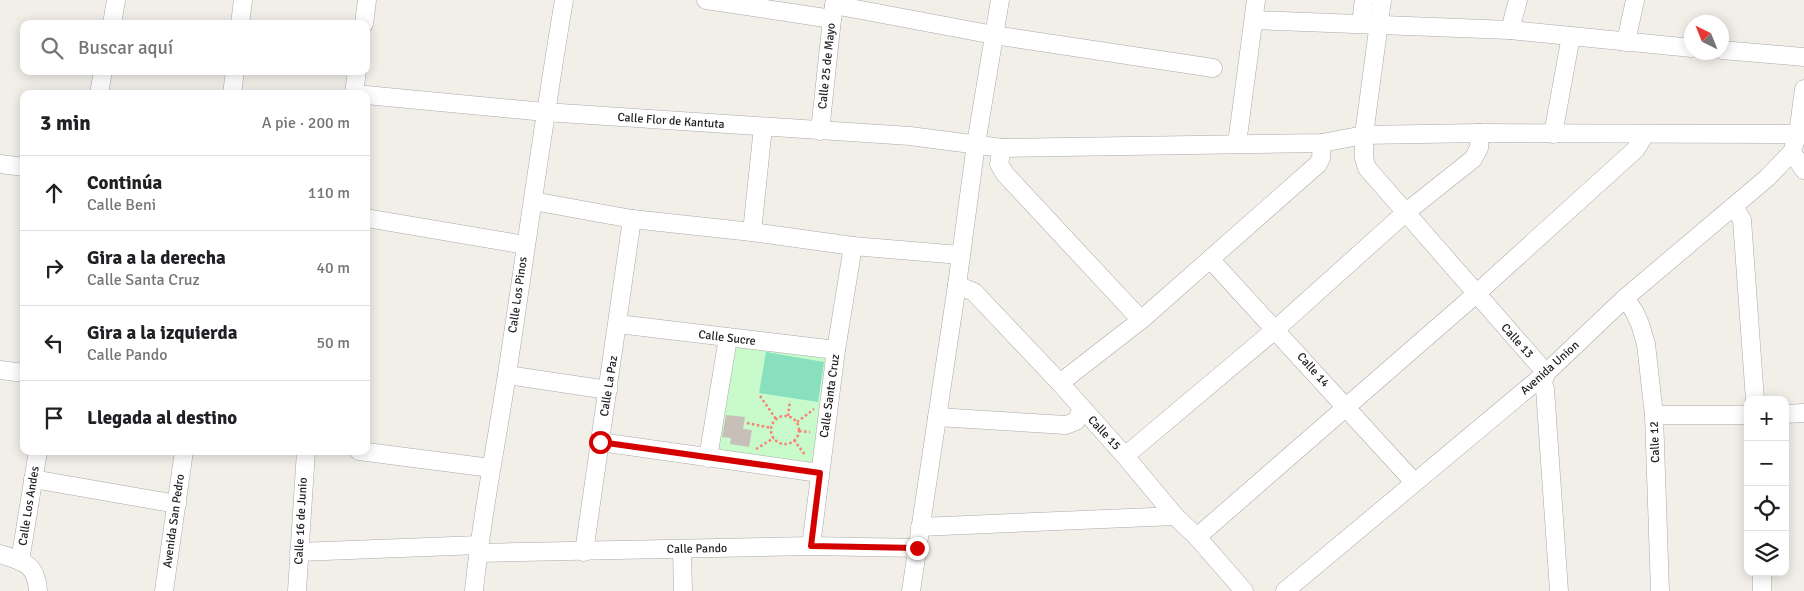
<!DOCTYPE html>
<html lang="es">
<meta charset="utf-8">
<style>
body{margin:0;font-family:Signika,sans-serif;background:#f2f2f2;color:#202124}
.controls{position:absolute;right:15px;bottom:15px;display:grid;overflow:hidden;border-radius:10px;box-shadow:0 2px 12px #0003}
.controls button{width:45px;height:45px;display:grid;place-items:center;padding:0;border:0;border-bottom:1px solid #e0e0e0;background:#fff;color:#202124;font:25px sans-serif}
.compass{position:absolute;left:1684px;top:15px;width:45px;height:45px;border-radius:50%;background:#fff;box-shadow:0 2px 12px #0003;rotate:317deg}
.stop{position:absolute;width:15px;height:15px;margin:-11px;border:4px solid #d40000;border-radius:50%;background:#fff}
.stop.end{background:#d40000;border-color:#fff;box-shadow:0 1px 5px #0008}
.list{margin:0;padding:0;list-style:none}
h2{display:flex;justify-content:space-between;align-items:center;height:65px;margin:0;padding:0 20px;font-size:21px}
h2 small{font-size:16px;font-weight:400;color:#757577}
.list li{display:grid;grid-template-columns:32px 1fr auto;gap:15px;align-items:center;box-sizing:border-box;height:75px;padding:0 20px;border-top:1px solid #e0e0e0}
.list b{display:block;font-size:19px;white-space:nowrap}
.list p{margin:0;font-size:16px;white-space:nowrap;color:#757577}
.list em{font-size:16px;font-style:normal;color:#757577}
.icon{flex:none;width:28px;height:28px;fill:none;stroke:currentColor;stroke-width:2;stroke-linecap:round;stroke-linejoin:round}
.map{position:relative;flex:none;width:1804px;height:591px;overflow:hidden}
.search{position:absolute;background:#fff;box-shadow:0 2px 12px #0003;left:20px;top:20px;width:350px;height:55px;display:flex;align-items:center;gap:12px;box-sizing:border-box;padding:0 18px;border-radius:10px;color:#757577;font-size:19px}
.panel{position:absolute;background:#fff;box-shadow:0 2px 12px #0003;left:20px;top:90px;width:350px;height:365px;border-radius:10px}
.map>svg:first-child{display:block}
</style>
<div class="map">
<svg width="1804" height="591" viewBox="0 0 1804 591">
<rect width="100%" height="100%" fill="#f2efe9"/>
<polygon fill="#c8facc" points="733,345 830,358 814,466 715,451"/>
<polygon fill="#88e0be" points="766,352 824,362 818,402 759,393"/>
<polygon fill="#c7bfb8" points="726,415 745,417 743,429 752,430 749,447 730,444 731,438 722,437"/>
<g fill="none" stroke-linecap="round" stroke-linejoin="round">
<defs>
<g id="minor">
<polyline points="706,0 832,19"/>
<polyline points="1382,0 1364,135 1364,158 1367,168 1546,373 1543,383 1545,389 1559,591"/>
<polyline points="834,5 994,35 1213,68"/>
<polyline points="1254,20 1510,30 1692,48"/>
<polyline points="1361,23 1364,0"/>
<polyline points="112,24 116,0"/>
<polyline points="240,24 243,0"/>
<polyline points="364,24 367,0"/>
<polyline points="1510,30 1518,0"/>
<polyline points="1626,42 1635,0"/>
<polyline points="1722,50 1804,57"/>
<polyline points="99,94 103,71"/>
<polyline points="232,94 235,71"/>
<polyline points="354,94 357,71"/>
<polyline points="366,95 545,112 910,136 1002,148 1322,143 1364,135 1480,133 1798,134"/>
<polyline points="820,131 832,19 835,0"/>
<polyline points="1553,134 1571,36"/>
<polyline points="1237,144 1256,0"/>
<polyline points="1794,145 1798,134 1804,89"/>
<polyline points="1002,148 999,164 1005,174 1141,320"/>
<polyline points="0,164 24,167"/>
<polyline points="533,201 632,219 752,232 853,246 960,255"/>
<polyline points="1734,206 1742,220 1755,400"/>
<polyline points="366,218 525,245"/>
<polyline points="752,232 763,127"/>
<polyline points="1210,259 1414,482"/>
<polyline points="957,285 974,292 1060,383 1125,456 1175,516 1197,537 1244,591"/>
<polyline points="1625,298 1634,311 1640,324 1646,344 1654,415 1660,591"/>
<polyline points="618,324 836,350"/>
<polyline points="0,370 24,373"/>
<polyline points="507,375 608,390"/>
<polyline points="1060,383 1141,320 1318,164 1321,158 1322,143"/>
<polyline points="1785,414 1804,413"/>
<polyline points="1654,415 1748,415"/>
<polyline points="937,417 1066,425 1076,421 1082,409"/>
<polyline points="600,442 819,473"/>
<polyline points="359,451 491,468"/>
<polyline points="1125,456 1276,329 1405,213 1473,159 1479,148 1480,133"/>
<polyline points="708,458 728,338"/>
<polyline points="33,479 177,504"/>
<polyline points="920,527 1175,516"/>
<polyline points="1197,537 1476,294 1636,149 1645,134"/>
<polyline points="811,546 836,350 853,246"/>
<polyline points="682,550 683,591"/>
<polyline points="299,552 479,545"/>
<polyline points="584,552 632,219"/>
<polyline points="478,553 811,546 917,548"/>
<path d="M0,554C24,562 36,563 38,591"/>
<polyline points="20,561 38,451"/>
<polyline points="1762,572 1762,591"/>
<polyline points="164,591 184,451"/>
<polyline points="297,591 306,451"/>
<path d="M474,591C481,518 496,447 507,374C526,249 543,124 564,0"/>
<polyline points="911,591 957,285 976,144 1000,0"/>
<polyline points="1285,591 1546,373 1625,298 1767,178 1792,152 1804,170"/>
</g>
</defs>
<use href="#minor" stroke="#a9a9a9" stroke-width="19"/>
<g stroke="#fa8072" stroke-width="2.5" stroke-dasharray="2.5 2.5" stroke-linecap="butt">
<polyline points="760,396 776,419"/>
<circle cx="785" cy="430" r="14"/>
<polyline points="788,416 790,401"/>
<polyline points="797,422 814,409"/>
<polyline points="747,423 771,428"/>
<polyline points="799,431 810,432"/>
<polyline points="794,440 805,455"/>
<polyline points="756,449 774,438"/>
</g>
<use href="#minor" stroke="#fff" stroke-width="18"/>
</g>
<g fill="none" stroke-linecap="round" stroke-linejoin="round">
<polyline stroke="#d40000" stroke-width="6" points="600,442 820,473 811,546 917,548"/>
</g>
<g text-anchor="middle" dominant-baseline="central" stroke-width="4" stroke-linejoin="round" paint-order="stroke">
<g font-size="12" fill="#222" stroke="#fff">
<text transform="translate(827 66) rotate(-84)">Calle 25 de Mayo</text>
<text transform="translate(671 121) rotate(4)">Calle Flor de Kantuta</text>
<text transform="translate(518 295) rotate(-82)">Calle Los Pinos</text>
<text transform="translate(727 338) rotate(7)">Calle Sucre</text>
<text transform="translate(1517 341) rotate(48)">Calle 13</text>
<text transform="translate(1550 368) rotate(-42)">Avenida Union</text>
<text transform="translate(1313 370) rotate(48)">Calle 14</text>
<text transform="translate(609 386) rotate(-81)">Calle La Paz</text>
<text transform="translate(830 396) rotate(-82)">Calle Santa Cruz</text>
<text transform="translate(1104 433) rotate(47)">Calle 15</text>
<text transform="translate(1655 442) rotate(-92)">Calle 12</text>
<text transform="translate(29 506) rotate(-81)">Calle Los Andes</text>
<text transform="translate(174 521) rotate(-82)">Avenida San Pedro</text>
<text transform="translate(301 521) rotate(-87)">Calle 16 de Junio</text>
<text transform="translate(697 549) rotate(-1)">Calle Pando</text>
</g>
</g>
</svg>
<div class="controls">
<button>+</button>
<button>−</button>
<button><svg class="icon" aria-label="locate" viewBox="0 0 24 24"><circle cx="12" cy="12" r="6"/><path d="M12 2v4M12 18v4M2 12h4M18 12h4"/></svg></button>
<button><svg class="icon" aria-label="layers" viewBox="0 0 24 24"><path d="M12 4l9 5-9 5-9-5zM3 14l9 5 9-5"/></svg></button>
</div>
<svg class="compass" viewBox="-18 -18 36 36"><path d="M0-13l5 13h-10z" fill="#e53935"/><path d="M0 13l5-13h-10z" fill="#757577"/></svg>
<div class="stop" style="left:600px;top:442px"></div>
<div class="stop end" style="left:917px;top:548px"></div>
<div class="search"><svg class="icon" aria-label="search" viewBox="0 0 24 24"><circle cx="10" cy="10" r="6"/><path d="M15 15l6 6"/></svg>Buscar aquí</div>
<section class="panel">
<h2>3 min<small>A pie · 200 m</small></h2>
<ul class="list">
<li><svg class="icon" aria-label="ahead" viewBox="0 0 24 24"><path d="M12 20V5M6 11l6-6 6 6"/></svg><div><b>Continúa</b><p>Calle Beni</p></div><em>110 m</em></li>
<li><svg class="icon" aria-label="right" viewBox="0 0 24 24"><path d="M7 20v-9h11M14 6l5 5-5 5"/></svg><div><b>Gira a la derecha</b><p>Calle Santa Cruz</p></div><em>40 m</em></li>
<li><svg class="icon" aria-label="left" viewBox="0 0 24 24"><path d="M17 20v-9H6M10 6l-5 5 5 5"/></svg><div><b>Gira a la izquierda</b><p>Calle Pando</p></div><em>50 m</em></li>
<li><svg class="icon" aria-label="arrive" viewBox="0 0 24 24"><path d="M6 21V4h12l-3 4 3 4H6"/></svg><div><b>Llegada al destino</b></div></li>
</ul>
</section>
</div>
